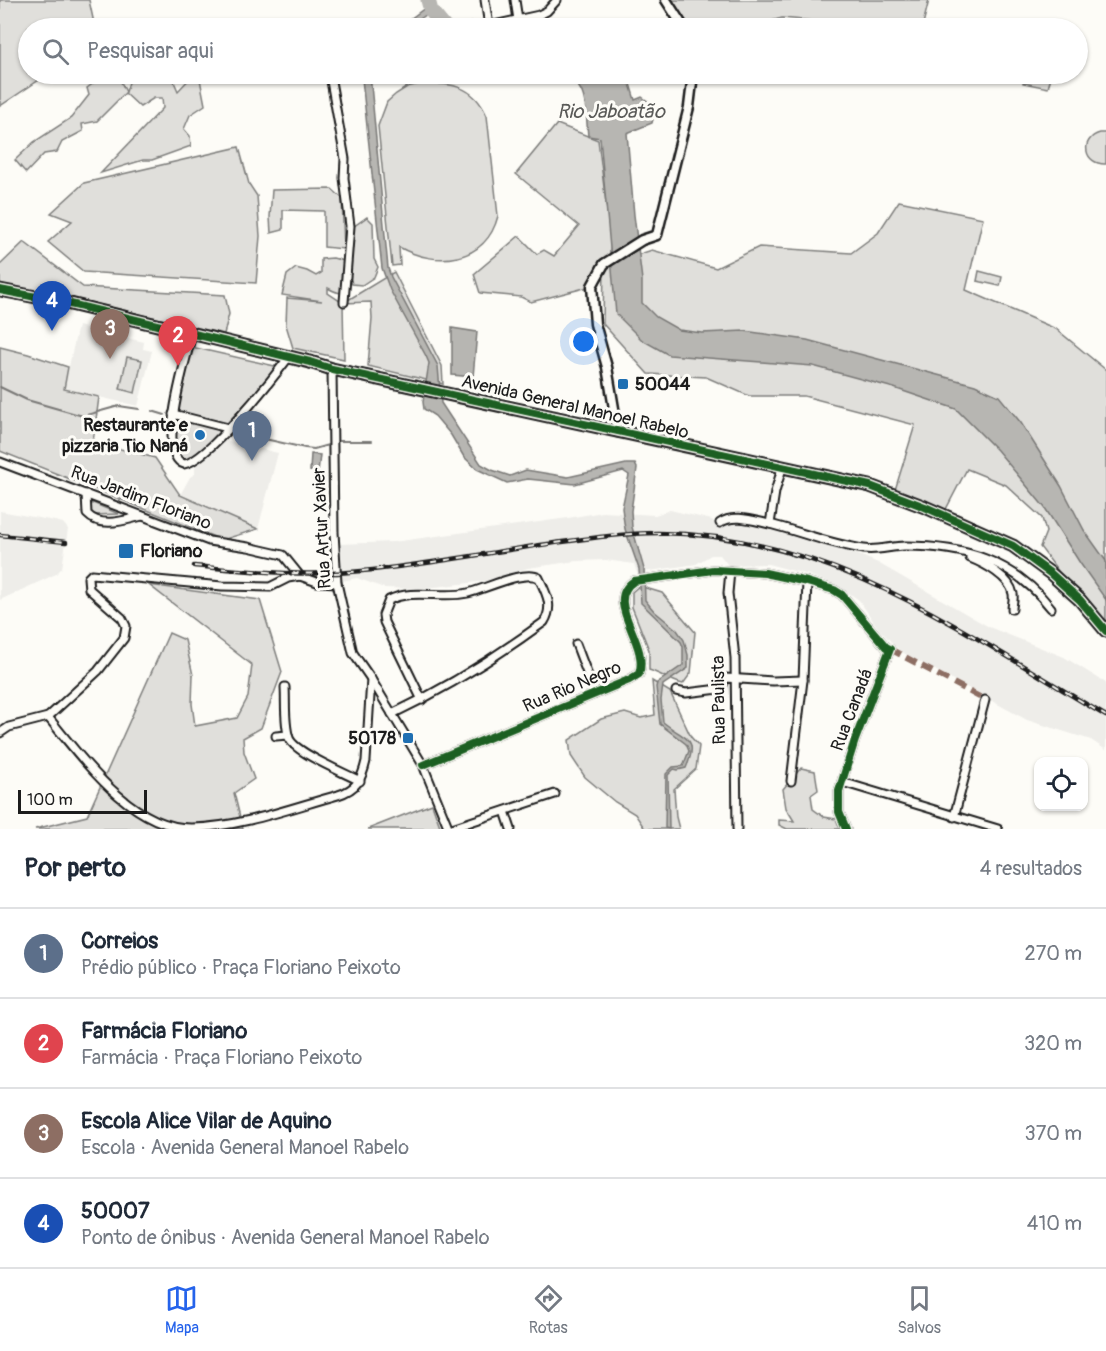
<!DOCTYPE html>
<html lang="pt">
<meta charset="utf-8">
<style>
body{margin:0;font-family:Pangolin,sans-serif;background:#f2f2f3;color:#1f2937}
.controls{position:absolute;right:18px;bottom:18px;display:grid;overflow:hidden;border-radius:12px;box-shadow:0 2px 4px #0004}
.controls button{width:54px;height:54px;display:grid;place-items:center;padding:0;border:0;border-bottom:2px solid #e0e1e3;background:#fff;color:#1f2937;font:30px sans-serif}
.scale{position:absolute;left:18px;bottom:15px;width:129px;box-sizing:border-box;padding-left:6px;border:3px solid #1c1c1c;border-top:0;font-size:16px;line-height:21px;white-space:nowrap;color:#1c1c1c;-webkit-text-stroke:4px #fdfcf7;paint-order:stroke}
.you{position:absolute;left:584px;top:342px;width:21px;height:21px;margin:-15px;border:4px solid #fff;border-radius:50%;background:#1a73e8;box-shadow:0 0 0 9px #1a73e833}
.badge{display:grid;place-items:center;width:39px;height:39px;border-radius:50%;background:#2563eb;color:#fff;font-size:20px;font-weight:700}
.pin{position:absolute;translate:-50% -50px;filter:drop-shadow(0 2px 3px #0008)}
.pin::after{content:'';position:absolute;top:32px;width:21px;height:18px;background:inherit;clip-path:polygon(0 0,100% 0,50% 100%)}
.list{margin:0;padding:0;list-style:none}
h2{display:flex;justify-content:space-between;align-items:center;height:78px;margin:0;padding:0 24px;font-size:26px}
h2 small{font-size:20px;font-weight:400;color:#747a83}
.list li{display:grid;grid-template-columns:39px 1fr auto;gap:18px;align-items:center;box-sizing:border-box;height:90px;padding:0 24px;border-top:2px solid #e0e1e3}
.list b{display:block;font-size:22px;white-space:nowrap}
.list p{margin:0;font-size:20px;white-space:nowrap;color:#747a83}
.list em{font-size:20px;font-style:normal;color:#747a83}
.icon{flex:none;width:33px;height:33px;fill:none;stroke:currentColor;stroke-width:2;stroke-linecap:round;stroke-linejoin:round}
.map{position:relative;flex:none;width:1106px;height:829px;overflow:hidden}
.search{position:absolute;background:#fff;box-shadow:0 2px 4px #0004;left:18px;right:18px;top:18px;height:66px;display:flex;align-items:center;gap:15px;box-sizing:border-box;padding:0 21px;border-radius:33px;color:#747a83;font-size:22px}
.sheet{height:438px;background:#fff}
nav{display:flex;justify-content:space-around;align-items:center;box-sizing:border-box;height:84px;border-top:2px solid #e0e1e3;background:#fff;font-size:16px;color:#747a83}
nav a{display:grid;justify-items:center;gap:3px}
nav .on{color:#2563eb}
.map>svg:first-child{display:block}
</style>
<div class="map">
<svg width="1106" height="829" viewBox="0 0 1106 829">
<rect width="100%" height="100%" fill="#fdfcf7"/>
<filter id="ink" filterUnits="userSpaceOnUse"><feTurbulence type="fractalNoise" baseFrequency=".0167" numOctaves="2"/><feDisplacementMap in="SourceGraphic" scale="12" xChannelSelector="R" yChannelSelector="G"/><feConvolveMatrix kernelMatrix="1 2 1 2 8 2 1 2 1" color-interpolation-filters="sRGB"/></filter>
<g filter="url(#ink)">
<g fill="#eeede9">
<polygon points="78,326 144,342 143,349 152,351 138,406 64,389"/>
<polygon points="224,440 278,453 258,529 180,495 190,477 195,474 195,467"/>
<polygon points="670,510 712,520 717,525 741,521 838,546 878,563 989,627 1064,657 1106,683 1106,750 1091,740 1027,720 900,651 878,628 859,600 840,587 809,575 768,564 728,565 720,555 711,555 696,564 637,573 634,564 606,560 576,561 528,568 487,581 417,589 384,588 357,578 342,581 339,544 393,542 568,518 603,512 655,515"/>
<polygon points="0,511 55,521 63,523 68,529 62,568 56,574 0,600"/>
</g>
<g fill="#e0dfdb" stroke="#7e7e7c" stroke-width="1.5">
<polygon points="0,0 89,0 95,28 28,28 28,74 48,74 0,106"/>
<polygon points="670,0 929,0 922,28 852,28 835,23 782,18 746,28 688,28"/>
<polygon points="106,74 117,74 126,92 129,82 135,74 171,75 178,91 194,74 199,74 205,105 190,115 184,129 190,136 191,146 152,160 143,160 101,173 163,108 162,98 154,98 140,107 125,93 97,121 82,124 83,131 62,142 57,152 44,154 26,173 15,160 34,142 71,118 89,95 87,88"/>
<polygon points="1025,74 1051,77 1048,88 1023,83"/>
<path d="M419,84C450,82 474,85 487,116L498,216C486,263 436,268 399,247L400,265L392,266L378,126L387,102L396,94L407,87Z"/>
<polygon points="557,124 598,140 611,243 609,260 592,286 531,302 521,297 480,293 474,274 519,236 537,254 544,250 554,256 579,226 516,174"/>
<path d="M1100,133H1106V164C1084,165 1079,139 1100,133Z"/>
<polygon points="239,147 249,184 257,196 260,236 256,283 84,272 48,242 72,221 51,213 84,183"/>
<polygon points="332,189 342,198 344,249 324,247 324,211 283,210 283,230 271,233 270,217 272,190"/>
<polygon points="899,201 983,218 966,290 1056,329 1106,370 1106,624 1068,584 1040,547 1046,532 1042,518 1006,485 967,469 945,511 895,490 915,425 804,396 749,396 706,377 648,374 603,324 604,266 652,250 716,268 759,247 851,253 878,233"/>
<path d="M367,217L373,223L374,259L378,267L374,277L362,285L352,284L351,280L349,291C342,295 335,292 328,288V293L343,303L394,272L442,366L443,384L368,366L372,318L371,302L343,303L344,359L293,348L286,325L287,298L322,301L282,295L287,275L296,268L307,271L316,276L321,273V259L333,258L344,261L351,275L350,264L353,227Z"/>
<polygon points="24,242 83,287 225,295 229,314 224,334 59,295 0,284 0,265"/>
<polygon points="979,271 1002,277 1000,286 977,281"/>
<polygon points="187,346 279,367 191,462 176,458 172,414"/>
<polygon points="0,347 28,354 68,367 64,389 99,397 93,442 155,458 180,495 258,529 222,540 0,451"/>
<polygon points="127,357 142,360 135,393 120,389"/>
<polygon points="93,503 119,514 93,515 90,512 91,505"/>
<polygon points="149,585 260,600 282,672 261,728 243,738 244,752 254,779 234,793 243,829 35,829 87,816 169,633 185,640 193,675 192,704 195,726 237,718 248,697 252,665"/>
<path d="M639,586L662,593L695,632L691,673L683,684C671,681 661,674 649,670V650L632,607V592Z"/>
<polygon points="652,681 670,692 691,737 699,746 696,769 674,789 676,817 679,829 645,829 635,814 615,802 585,777 571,756 569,740 601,719 625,713 641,718 655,715"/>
<polygon points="801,768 815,771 818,790 811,795 813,809 824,817 836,819 840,829 787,829 779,825 779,820 794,821 786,808 783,789"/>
<polygon points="432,804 441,829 368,829"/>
</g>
<g fill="#b7b6b2" stroke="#797876" stroke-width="1.5">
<polygon points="429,5 431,11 408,28 398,28"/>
<path d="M364,74H370L388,268L391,277L438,366L441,403L481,464L492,470L510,476L526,470L568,477L626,464H635L637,468L631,511L632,527L644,569L645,600L654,611L677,630L684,640L688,655V668L663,685L661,700L663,722C685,740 700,737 686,768L678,770L674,769L668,775L669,829L665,828L666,774L673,767L683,766L689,751L686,744L660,724L656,687L657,683L683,665V647L681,642L641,603L639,569L625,529L622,508L629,475L623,471L575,484L528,479L507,483L477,469L464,457L451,435L435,416L424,409L423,402L429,363L426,356L390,290L382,268L362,79Z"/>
<path d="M558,74H627L635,100L642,97L656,107L652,123L627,133L634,215L642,280V303L656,317L679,330L702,333L744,331L807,340L975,385L999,396L1021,423L1061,486L1084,530L1106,561V600L1080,563L1045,508L997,450L956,409L894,388L813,366L669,355L642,340L616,314L600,138L588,136C585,109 590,82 558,74Z"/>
<polygon points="452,328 477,332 473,377 452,375"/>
<polygon points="311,454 320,455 318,472 310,471"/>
</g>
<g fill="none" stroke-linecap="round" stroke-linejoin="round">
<g stroke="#797876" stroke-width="2">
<polyline points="0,387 27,400 83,416 119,406 139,409"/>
<polyline points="152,411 165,415"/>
<polyline points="234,432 305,448 314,449 328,445"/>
<polyline points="339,441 372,441"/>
</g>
<polyline stroke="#b7b6b2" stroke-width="15" points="428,0 431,11 445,28"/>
<defs>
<g id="minor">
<polyline points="485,0 489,26"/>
<polyline points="515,0 518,20"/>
<polyline points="464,28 489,26 539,15 547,11 557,0"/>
<polyline points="333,74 331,81 345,159 344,178 350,226 344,302"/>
<path d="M192,334C187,357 155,455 184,464C207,462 273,378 289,357"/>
<polyline points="332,369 334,532 337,583 353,653 371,679 423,765 449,829"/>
<polyline points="173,414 228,428"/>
<polyline points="0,462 209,541 248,547 283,555 300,576"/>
<path d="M86,494L87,514C101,529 125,520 142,516"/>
<path d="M720,523C733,513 755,521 770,524L775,492L782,468"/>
<path d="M770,524C801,532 832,545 864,549C878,551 891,546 905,546C964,546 1013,560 1051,608"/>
<path d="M970,558C985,564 1010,577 1013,594C1014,599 1012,604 1012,609"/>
<polyline points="730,571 728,593 735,658 737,829"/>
<polyline points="576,644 595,694"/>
<path d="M285,687C286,703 284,723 289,738C295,753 345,773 360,781"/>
<polyline points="676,691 686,693 719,689 722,687 725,678 773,681 803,680"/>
<path d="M392,714C447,688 495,658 544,622C554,606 546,593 539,578C525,569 485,589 468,593C443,599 412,588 389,600L383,615L384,622L422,700"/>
<path d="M48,717C82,758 132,829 192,828C241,827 291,808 338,795C357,789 362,779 366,761L371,679"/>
<polyline points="0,733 9,727 48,717 98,671 124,638 126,626 122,618 89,589 88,578 92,574 222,586 270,587 288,578 300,576 317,582 337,583"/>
<polyline points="276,736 288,735"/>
<path d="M423,765L629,680L639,674C650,642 602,602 634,581L713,570L765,573L807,582L834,590L842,595L886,647L890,649L855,740L839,791V812L846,829"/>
<polyline points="791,781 803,680 807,582"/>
<polyline points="842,782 998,829"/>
<polyline points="505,811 511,829"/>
<polyline points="954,817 985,700"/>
<polyline points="449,829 555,794"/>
</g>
<g id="tertiary">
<polyline points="666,0 684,28"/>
<polyline points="618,432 607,367 595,324 592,286 604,264 642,240 657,235 689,107 693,74"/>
</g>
<polyline id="primary" points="0,290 62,302 310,362 332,369 870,486 925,507 1013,546 1050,573 1080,600 1106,631"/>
</defs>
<use href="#minor" stroke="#1c1c1c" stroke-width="11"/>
<use href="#tertiary" stroke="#1c1c1c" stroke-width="13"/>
<use href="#primary" stroke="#1c1c1c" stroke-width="15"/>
<use href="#minor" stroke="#fdfcf7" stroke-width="7"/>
<use href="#tertiary" stroke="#fdfcf7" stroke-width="8"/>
<use href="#primary" stroke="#fdfcf7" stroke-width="10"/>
<defs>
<g id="rail">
<polyline points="0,535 66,542"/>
<path d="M194,566C250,571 306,577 362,571C424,565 486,553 548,544C584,539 622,533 658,533C830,534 964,632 1106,716"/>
</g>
</defs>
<use href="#rail" stroke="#1c1c1c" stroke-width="4.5"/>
<use href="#rail" stroke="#fdfcf7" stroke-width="2" stroke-dasharray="7" stroke-linecap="butt"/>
<polyline stroke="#8d6e63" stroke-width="6" stroke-dasharray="12 6" stroke-linecap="butt" points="890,649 985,700"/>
<defs>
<g id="cycleway">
<polyline points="0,290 62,302 310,362 332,369 870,486 925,507 1013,546 1050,573 1080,600 1106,631"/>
<path d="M423,765L629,680L639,674C650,642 602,602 634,581L713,570L765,573L807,582L834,590L842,595L886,647L890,649L855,740L839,791V812L846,829"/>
</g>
</defs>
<use href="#cycleway" stroke="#fdfcf7" stroke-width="11"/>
<use href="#cycleway" stroke="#1b5e20" stroke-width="8"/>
</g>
</g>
<g fill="#1f6fb2" stroke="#fdfcf7" stroke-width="2">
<rect x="617" y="378" width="12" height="12" rx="3"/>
<circle cx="200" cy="435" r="6"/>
<rect x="118" y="543" width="16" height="16" rx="3"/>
<rect x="402" y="732" width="12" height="12" rx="3"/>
</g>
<g text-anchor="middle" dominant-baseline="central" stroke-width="6" stroke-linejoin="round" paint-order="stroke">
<g font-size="18" font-weight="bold" fill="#1c1c1c" stroke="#fdfcf7" text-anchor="start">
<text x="635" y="384">50044</text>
<text x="188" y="425" text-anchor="end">Restaurante e<tspan x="188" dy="21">pizzaria Tio Naná</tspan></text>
<text x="140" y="551">Floriano</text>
<text x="396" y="738" text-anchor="end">50178</text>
</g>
<g font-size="18" fill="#1c1c1c" stroke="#fdfcf7">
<text transform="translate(575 407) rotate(13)">Avenida General Manoel Rabelo</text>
<text transform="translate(141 498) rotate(21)">Rua Jardim Floriano</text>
<text transform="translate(322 528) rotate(-93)">Rua Artur Xavier</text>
<text transform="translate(572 687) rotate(-23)">Rua Rio Negro</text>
<text transform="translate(719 700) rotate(-91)">Rua Paulista</text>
<text transform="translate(852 710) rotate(-69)">Rua Canadá</text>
</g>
<g font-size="20" font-style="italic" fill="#5a5a58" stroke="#fdfcf7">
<text x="611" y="111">Rio Jaboatão</text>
</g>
</g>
</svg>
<div class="controls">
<button><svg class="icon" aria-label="locate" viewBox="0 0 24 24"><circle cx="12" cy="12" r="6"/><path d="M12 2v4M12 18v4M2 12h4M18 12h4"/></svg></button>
</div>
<div class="scale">100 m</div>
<div class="you"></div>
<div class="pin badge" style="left:252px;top:461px;background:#5c6f8a">1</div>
<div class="pin badge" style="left:178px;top:366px;background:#e0444e">2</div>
<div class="pin badge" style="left:110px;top:359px;background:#8d6e63">3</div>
<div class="pin badge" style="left:52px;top:331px;background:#1a4fb4">4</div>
<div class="search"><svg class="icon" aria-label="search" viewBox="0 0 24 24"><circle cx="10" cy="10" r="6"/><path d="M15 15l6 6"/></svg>Pesquisar aqui</div>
</div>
<section class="sheet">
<h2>Por perto<small>4 resultados</small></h2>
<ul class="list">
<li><span class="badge" style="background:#5c6f8a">1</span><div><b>Correios</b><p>Prédio público · Praça Floriano Peixoto</p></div><em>270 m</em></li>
<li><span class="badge" style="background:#e0444e">2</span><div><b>Farmácia Floriano</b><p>Farmácia · Praça Floriano Peixoto</p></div><em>320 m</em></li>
<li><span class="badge" style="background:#8d6e63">3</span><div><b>Escola Alice Vilar de Aquino</b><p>Escola · Avenida General Manoel Rabelo</p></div><em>370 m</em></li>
<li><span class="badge" style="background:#1a4fb4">4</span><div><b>50007</b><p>Ponto de ônibus · Avenida General Manoel Rabelo</p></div><em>410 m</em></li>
</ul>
</section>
<nav>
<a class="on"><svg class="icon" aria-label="map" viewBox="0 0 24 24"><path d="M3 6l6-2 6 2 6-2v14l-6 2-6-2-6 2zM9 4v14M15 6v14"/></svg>Mapa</a>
<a><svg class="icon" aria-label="directions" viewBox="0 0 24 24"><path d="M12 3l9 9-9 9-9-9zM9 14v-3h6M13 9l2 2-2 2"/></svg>Rotas</a>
<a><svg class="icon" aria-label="saved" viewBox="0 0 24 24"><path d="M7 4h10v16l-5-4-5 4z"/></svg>Salvos</a>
</nav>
